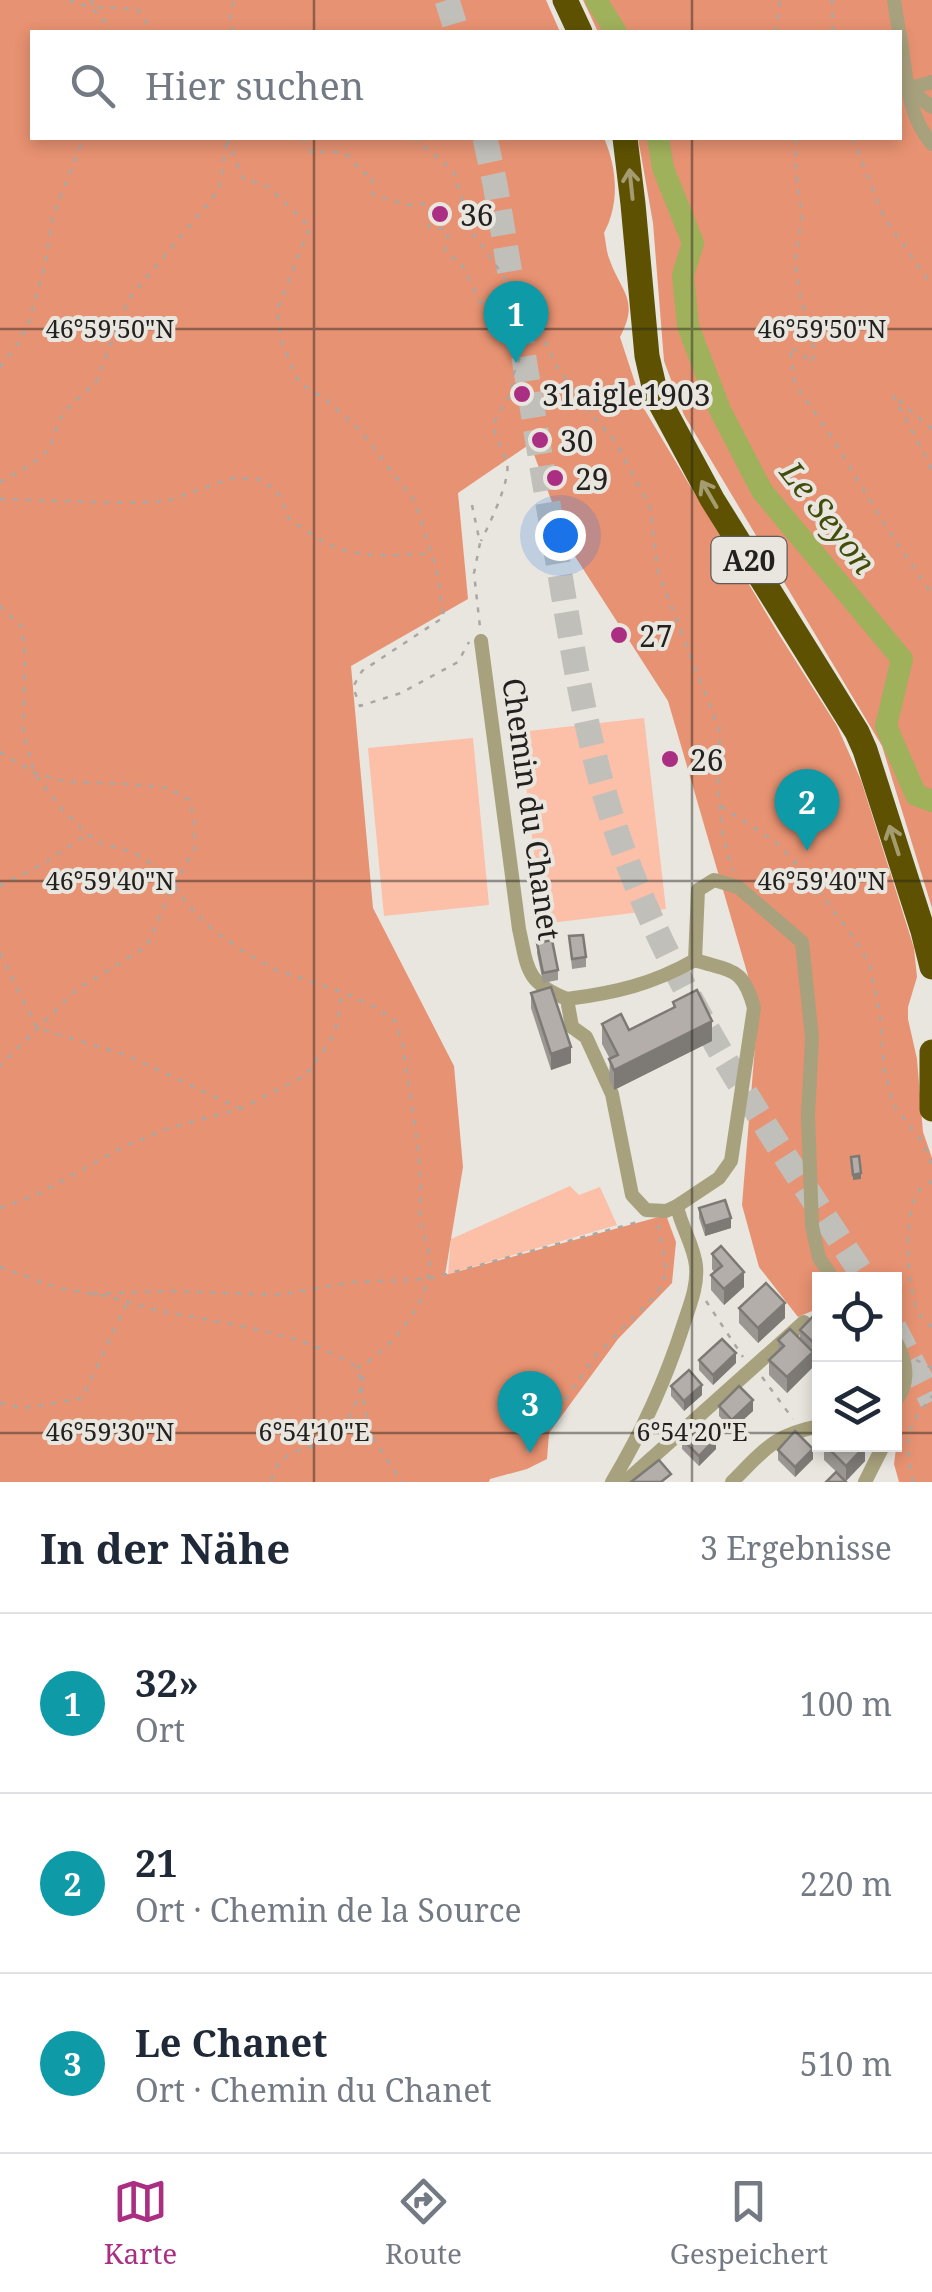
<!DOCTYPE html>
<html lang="de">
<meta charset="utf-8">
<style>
body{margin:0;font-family:"Noto Serif",serif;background:#f6f6f7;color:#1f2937}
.controls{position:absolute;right:30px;bottom:30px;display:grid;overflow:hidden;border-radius:0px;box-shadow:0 5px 15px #0003}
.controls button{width:90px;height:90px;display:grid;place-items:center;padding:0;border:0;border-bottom:2px solid #e0e1e3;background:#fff;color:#1f2937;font:50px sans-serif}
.you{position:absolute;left:560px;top:535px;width:35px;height:35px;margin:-25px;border:8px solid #fff;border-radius:50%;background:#1a73e8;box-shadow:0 0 0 15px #1a73e833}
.badge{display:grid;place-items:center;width:65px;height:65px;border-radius:50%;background:#aa2f82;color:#fff;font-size:32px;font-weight:700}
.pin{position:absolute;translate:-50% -82px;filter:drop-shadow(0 2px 5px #0008)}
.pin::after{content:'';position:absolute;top:52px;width:35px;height:30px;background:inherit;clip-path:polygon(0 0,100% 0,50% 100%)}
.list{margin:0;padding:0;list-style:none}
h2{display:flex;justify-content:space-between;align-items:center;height:130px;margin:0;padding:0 40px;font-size:42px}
h2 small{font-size:32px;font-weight:400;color:#747a83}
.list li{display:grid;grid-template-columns:65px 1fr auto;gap:30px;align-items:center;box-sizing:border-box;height:180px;padding:0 40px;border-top:2px solid #e0e1e3}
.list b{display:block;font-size:38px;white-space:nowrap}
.list p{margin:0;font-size:32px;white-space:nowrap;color:#747a83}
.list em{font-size:32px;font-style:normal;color:#747a83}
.icon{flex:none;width:55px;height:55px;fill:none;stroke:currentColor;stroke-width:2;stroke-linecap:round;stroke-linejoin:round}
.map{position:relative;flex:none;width:932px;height:1482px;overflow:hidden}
.search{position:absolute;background:#fff;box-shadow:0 5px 15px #0003;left:30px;right:30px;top:30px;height:110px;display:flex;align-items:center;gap:25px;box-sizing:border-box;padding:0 35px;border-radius:0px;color:#747a83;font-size:38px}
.sheet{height:670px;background:#fff}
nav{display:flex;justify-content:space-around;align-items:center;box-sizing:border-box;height:140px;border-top:2px solid #e0e1e3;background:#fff;font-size:28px;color:#747a83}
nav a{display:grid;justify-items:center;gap:5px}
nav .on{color:#aa2f82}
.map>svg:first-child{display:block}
</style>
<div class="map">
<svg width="932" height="1482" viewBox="0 0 932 1482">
<rect width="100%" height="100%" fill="#e9e6df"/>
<g fill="#fcbfa8">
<polygon points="644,718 666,909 542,924 520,732"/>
<polygon points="473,738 489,905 384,916 368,748"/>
<polygon points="570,1186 579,1195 600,1187 617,1225 448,1274 451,1239"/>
</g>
<g fill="#e79272">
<path d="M0,0H546L560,32H32V138H604C617,168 620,203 604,233C606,241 606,251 609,258C621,293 640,299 620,337L643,407L778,633L837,726L861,780L914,948L917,977L908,1007V1019L917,1059L923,1132L932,1158V1482H899L894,1464L907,1361L895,1351L894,1280H820L819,1308L798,1317L759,1267L742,1205L758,1010L668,701L569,547L530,444L458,493L468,599L351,666L373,908L454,1066L463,1167L445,1275L666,1215L676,1242L672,1283L618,1339L549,1433L547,1459L527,1469L490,1479L489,1482H0Z"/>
<polygon points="583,0 932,0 932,908 882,746 684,415 664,361 653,223 638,138 900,138 900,32 598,32"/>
</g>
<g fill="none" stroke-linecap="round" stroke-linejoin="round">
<g stroke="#a0b15c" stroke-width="22">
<polyline points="596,0 616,32"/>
<polyline points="658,138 663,168 693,243 683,275 688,326 720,410 762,491 902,659 886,726 916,795 932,801"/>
</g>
<g stroke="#c1bfb9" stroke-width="25" stroke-dasharray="25 12" stroke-linecap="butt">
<polyline points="447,0 457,32"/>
<path d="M485,138L495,184C516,308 536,433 557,557C571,639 583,722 607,802C659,976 768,1129 866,1280"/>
<polyline points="894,1327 932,1401"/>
</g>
<g stroke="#a9a7a1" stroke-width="2.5" stroke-dasharray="5 8" stroke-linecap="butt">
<path d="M69,0C89,6 103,12 110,32"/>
<polyline points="92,0 92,7 137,9 154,32"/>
<polyline points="832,0 833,32"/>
<polyline points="233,32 230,16 234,0"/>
<polyline points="776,32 780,0"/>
<path d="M302,138L312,153C334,151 348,147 360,172L372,175L373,195L409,205L424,204L429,207V227L446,229L448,233L445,251L462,265L482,305L490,313L503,318L515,328L519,336L520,357L514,373L511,393L493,424C495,438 503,450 507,463C511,480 489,525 481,541"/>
<polyline points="414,138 453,170 473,234 530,312 558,368 590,413 616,442 650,507 658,572 720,732 718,786 723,836 733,871"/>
<polyline points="796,138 795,165 802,215 795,261 801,299 813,338 813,362 790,347 795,384 829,433 892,536 932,594"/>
<polyline points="853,138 883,216 932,285"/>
<polyline points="227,139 243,178 269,187 310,227 277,310 283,346 299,383 324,398 360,430 416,503 437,573 444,617 362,671 353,687 360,706 401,693 458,662 469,642"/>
<polyline points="0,367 18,344 28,325 45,265 53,215 80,147 87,138"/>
<polyline points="932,429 893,395 929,463 932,476"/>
<polyline points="0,482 32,464 49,450 59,421 66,410 96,382 128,300 219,190 227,141"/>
<path d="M0,499L127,503L167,501L233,478L263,480L281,497L288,518C303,528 320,542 337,548C366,558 399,555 428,554"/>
<polyline points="472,505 480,543 474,573 480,627"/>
<path d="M0,606L22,627L25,658L23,730L34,773L62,809L87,834L102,844L133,852L164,872L188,905L213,930L241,950L274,969L342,992L375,1007L395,1021L403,1045C409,1091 420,1146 421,1192C421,1200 419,1208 420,1216C421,1231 430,1246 430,1262C430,1303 392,1348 358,1368L363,1378C360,1398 349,1422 333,1436C312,1454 279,1443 271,1482"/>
<polyline points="0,752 34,773 67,782 129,784 168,788 190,800 194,820 195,848 174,885 146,947 76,990 0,1066"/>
<polyline points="721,806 776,842 804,872 854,938 870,965 881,1022 884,1070 894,1106 923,1143 932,1165"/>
<polyline points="0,886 41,865 85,836"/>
<polyline points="0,953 37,1028 126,1055 239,1108"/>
<path d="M932,1181C928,1184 922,1187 919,1190C903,1211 907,1286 917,1309C920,1316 926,1322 932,1327"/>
<polyline points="0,1208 36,1195 123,1147 169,1128 240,1109 306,1075 332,1038 337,1024 342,992"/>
<polyline points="0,1267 59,1288 93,1294"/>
<polyline points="93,1294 173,1291 277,1295 354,1282 428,1279 638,1222"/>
<path d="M101,1295C121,1299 141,1307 161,1311C226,1324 299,1331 357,1367"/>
<polyline points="706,1301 743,1357"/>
<polyline points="916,1360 932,1368"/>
<polyline points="359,1374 365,1408 373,1438 402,1482"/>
<polyline points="762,1377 793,1419"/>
<polyline points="0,1403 25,1408 82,1398 127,1303"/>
<polyline points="525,1451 555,1414 597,1354 656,1295 667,1272 658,1225"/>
<path d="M913,1482C905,1439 904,1431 932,1396"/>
</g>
<g stroke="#a8a17d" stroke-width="14">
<polyline points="894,0 899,32"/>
<path d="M900,34C906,72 906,114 932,144"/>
<polyline points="908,89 932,107"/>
<polyline points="908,89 932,82"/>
<path d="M481,641L519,929C528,969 525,982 567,999L572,1027L586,1037L612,1094L632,1195L646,1210L666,1211L677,1206"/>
<path d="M567,999C615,993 653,984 695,960L698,890L714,880L738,887L802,942L812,1038L808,1116L812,1226L819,1258L834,1280"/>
<path d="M894,1338C907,1360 912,1382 894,1403"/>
<path d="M612,1482C642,1432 665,1382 683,1326C689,1307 698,1287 696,1266C694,1245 681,1227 677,1206L719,1178L731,1161L754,1008C743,967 732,972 695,960"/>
<polyline points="625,1482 804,1322"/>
<path d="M732,1482C764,1450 773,1435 820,1426"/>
<polyline points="865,1482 884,1444"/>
</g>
<g stroke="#5e5202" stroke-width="25">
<polyline points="565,0 580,32"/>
<polyline points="625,138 633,204 647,356 656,395 712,499 857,732 865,750 923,931 932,967"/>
<polyline points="932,1052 932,1109"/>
</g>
</g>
<g fill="#9a9691">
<polygon points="569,936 586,957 586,967 572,969"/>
<polygon points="537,943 558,970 558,980 543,983 537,953"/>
<polygon points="531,993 571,1063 551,1070 531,1008"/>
<polygon points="673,1002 712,1041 614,1090 609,1079 610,1059 602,1044 602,1024 629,1030 673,1008"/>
<polygon points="699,1208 731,1228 705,1236 699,1218"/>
<polygon points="712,1254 744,1287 724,1305 711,1290 711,1275 714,1272 712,1269"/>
<polygon points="739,1308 785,1318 758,1343 739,1323"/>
<polygon points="819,1310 820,1349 815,1354 813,1352 813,1367 787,1393 769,1375 769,1360 778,1351 778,1340 800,1339 800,1330"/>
<polygon points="699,1360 736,1363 713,1385 699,1370"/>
<polygon points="671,1386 702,1395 684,1411 671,1396"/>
<polygon points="719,1406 753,1411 732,1430 719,1416"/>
<polygon points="682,1439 716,1449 699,1466 682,1449"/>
<polygon points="824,1445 865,1461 846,1481 824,1460"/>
<polygon points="778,1450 813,1459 795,1477 778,1460"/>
</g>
<g fill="#7d7a76">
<polygon points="712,1021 712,1041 614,1090 614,1070"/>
<polygon points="571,1047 571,1063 551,1070 551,1054"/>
<polygon points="861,1173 861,1179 853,1180 853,1175"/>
<polygon points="731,1218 731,1228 705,1236 705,1226"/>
<polygon points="744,1272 744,1287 724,1305 724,1289"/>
<polygon points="785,1303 785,1318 758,1343 758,1328"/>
<polygon points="820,1338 820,1349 815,1354 815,1344"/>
<polygon points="813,1352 813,1367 787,1393 787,1377"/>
<polygon points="736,1353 736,1363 713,1385 713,1375"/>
<polygon points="702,1385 702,1395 684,1411 684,1401"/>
<polygon points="753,1400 753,1411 732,1430 732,1420"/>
<polygon points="716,1438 716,1449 699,1466 699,1456"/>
<polygon points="865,1446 865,1461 846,1481 846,1466"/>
<polygon points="813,1449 813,1459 795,1477 795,1467"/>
</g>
<g fill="#b3aea9" stroke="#7d7a76" stroke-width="2.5">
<polygon points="583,935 586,957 572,959 569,936"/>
<polygon points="552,940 558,970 543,973 537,943"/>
<polygon points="551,987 571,1047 551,1054 531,993"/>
<polygon points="697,990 712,1021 614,1070 609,1059 618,1055 602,1024 621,1014 629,1030 675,1007 673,1002"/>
<polygon points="859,1156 861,1173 853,1175 851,1157"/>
<polygon points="725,1200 731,1218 705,1226 699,1208"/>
<polygon points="721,1246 744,1272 724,1289 711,1275 722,1266 712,1254"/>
<polygon points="766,1283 785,1303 758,1328 739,1308"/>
<polygon points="819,1310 820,1338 815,1344 800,1330"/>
<polygon points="790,1329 813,1352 787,1377 769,1360 784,1346 778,1340"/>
<polygon points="722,1339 736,1353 713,1375 699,1360"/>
<polygon points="689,1370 702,1385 684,1401 671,1386"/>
<polygon points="739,1386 753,1400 732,1420 719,1406"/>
<polygon points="699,1422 716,1438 699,1456 682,1439"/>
<polygon points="795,1431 813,1449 795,1467 778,1450"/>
<polygon points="824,1444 863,1444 865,1446 846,1466"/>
<polygon points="659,1460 671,1474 661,1482 631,1482"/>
<polygon points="836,1472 846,1482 826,1482"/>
</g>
<defs><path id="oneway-shaft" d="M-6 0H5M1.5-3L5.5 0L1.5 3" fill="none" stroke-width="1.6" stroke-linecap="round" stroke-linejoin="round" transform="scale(2.5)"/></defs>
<g stroke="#a49c70">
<use href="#oneway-shaft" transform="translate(631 184) rotate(-96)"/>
<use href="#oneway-shaft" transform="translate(709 494) rotate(-120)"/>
<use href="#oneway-shaft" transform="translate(894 840) rotate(-108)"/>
</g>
<path fill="none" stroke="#23211f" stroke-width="2.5" stroke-opacity="0.45" d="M314,0V32M692,0V32M314,138V1482M692,138V1482M0,329H932M0,881H932M0,1433H820M894,1433H932"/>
<g fill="#aa2f82" stroke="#e9e6df" stroke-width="4">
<circle cx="440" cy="214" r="10"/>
<circle cx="522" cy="394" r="10"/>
<circle cx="540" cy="440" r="10"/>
<circle cx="555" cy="478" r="10"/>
<circle cx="619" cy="635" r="10"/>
<circle cx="670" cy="759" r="10"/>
</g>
<g text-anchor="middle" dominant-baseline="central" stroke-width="8" stroke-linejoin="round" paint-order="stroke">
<rect fill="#e9e6df" stroke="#5e5c59" stroke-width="2.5" x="711.5" y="537" width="75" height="46" rx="8"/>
<g font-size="28" font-weight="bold" fill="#23211f">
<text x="749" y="560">A20</text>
</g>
<g font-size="30" fill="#23211f" stroke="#e9e6df" text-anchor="start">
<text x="460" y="214">36</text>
<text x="542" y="394">31aigle1903</text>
<text x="560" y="440">30</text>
<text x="575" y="478">29</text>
<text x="639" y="635">27</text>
<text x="690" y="759">26</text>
</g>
<g font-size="30" fill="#23211f" stroke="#e9e6df">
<text transform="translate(532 809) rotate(82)">Chemin du Chanet</text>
</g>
<g font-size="32" font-style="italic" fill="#424c0b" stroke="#e9e6df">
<text transform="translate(829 517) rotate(52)">Le Seyon</text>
</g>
</g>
<g font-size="25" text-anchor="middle" fill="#23211f" stroke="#e9e6df" stroke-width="8" stroke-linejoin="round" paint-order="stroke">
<text x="110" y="338">46°59'50"N</text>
<text x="822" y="338">46°59'50"N</text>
<text x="110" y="890">46°59'40"N</text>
<text x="822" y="890">46°59'40"N</text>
<text x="314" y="1441">6°54'10"E</text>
<text x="692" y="1441">6°54'20"E</text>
<text x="110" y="1441">46°59'30"N</text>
</g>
</svg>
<div class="controls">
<button><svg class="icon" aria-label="locate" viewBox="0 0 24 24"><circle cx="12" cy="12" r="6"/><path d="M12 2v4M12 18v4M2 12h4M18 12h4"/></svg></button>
<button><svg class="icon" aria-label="layers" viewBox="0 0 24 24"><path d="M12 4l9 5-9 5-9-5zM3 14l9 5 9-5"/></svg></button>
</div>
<div class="you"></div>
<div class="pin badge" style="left:516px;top:363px;background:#0f9aa8">1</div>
<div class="pin badge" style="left:807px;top:851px;background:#0f9aa8">2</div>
<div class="pin badge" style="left:530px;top:1453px;background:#0f9aa8">3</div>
<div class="search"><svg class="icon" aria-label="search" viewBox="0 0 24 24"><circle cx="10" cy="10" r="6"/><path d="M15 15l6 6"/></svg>Hier suchen</div>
</div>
<section class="sheet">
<h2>In der Nähe<small>3 Ergebnisse</small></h2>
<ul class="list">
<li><span class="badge" style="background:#0f9aa8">1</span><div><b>32»</b><p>Ort</p></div><em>100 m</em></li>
<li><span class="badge" style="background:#0f9aa8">2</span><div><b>21</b><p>Ort · Chemin de la Source</p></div><em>220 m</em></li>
<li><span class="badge" style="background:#0f9aa8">3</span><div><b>Le Chanet</b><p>Ort · Chemin du Chanet</p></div><em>510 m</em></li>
</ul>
</section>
<nav>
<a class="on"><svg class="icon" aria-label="map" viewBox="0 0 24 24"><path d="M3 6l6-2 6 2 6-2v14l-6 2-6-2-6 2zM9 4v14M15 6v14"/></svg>Karte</a>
<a><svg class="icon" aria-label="directions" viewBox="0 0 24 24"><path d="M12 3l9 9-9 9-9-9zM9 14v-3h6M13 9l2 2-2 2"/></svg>Route</a>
<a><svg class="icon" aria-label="saved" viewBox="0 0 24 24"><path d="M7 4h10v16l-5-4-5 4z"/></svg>Gespeichert</a>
</nav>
